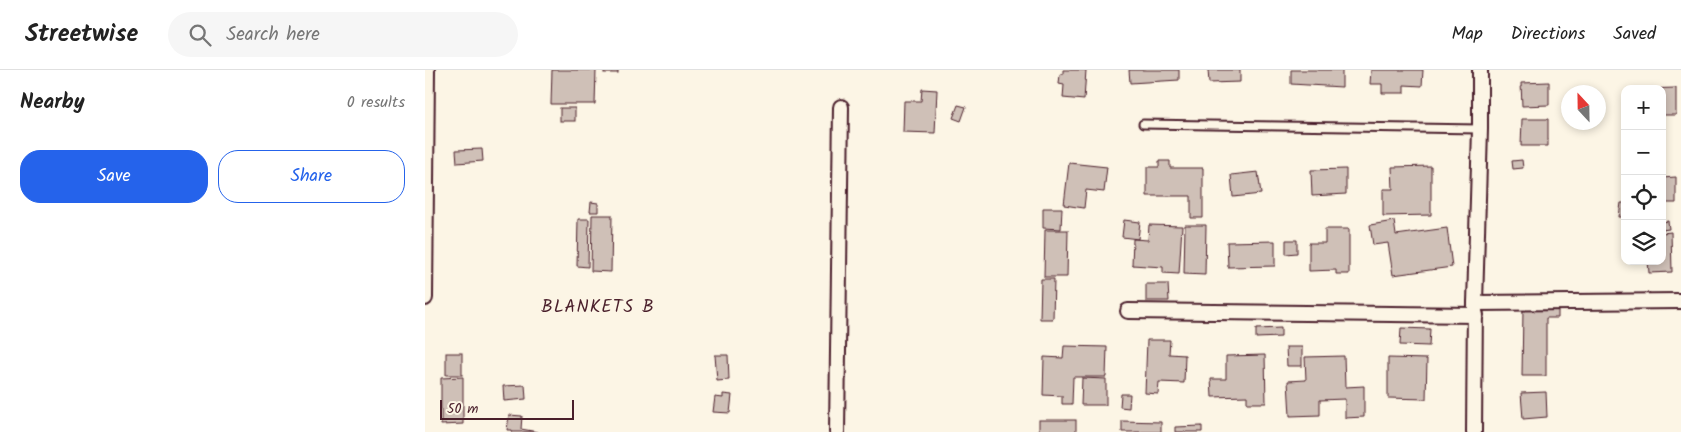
<!DOCTYPE html>
<meta charset="utf-8">
<style>
body{margin:0;font-family:Kalam,sans-serif;background:#f6f6f6;color:#222}
.controls{position:absolute;right:15px;top:15px;display:grid;overflow:hidden;border-radius:10px;box-shadow:0 2px 8px #0003}
.controls button{width:45px;height:45px;display:grid;place-items:center;padding:0;border:0;border-bottom:1px solid #e0e0e0;background:#fff;color:#222;font:25px sans-serif}
.compass{position:absolute;left:1136px;top:15px;width:45px;height:45px;border-radius:50%;background:#fff;box-shadow:0 2px 8px #0003;rotate:338deg}
.scale{position:absolute;left:15px;bottom:12px;width:134px;box-sizing:border-box;padding-left:5px;border:2px solid #4a1f2b;border-top:0;font-size:14px;line-height:18px;white-space:nowrap;color:#4a1f2b;-webkit-text-stroke:4px #fcf5e5;paint-order:stroke}
.list{margin:0;padding:0;list-style:none}
h2{display:flex;justify-content:space-between;align-items:center;height:65px;margin:0;padding:0 20px;font-size:21px}
h2 small{font-size:16px;font-weight:400;color:#767676}
.actions{display:flex;gap:10px;padding:15px 20px}
.actions a{flex:1;padding:11px 0;border:1px solid #2563eb;border-radius:20px;text-align:center;font-size:18px;color:#2563eb}
.actions .main{background:#2563eb;color:#fff}
.icon{flex:none;width:28px;height:28px;fill:none;stroke:currentColor;stroke-width:2;stroke-linecap:round;stroke-linejoin:round}
.map{position:relative;flex:none;width:1256px;height:362px;overflow:hidden}
header{display:flex;align-items:center;gap:30px;box-sizing:border-box;height:70px;padding:0 25px;background:#fff;border-bottom:1px solid #e0e0e0}
header strong{font-size:24px}
nav{display:flex;gap:28px;margin-inline-start:auto;font-size:18px}
.search{width:350px;height:45px;background:#f6f6f6;display:flex;align-items:center;gap:12px;box-sizing:border-box;padding:0 18px;border-radius:28px;color:#767676;font-size:19px}
main{display:flex}
aside{flex:1;background:#fff}
.map>svg:first-child{display:block}
</style>
<header>
<strong>Streetwise</strong>
<div class="search"><svg class="icon" aria-label="search" viewBox="0 0 24 24"><circle cx="10" cy="10" r="6"/><path d="M15 15l6 6"/></svg>Search here</div>
<nav><a>Map</a><a>Directions</a><a>Saved</a></nav>
</header>
<main>
<aside>
<h2>Nearby<small>0 results</small></h2>
<ul class="list">
</ul>
<div class="actions"><a class="main">Save</a><a>Share</a></div>
</aside>
<div class="map">
<svg width="1256" height="362" viewBox="0 0 1256 362">
<rect width="100%" height="100%" fill="#fcf5e5"/>
<filter id="ink" filterUnits="userSpaceOnUse"><feTurbulence type="fractalNoise" baseFrequency=".02" numOctaves="2"/><feDisplacementMap in="SourceGraphic" scale="10" xChannelSelector="R" yChannelSelector="G"/><feConvolveMatrix kernelMatrix="1 2 1 2 8 2 1 2 1" color-interpolation-filters="sRGB"/></filter>
<g filter="url(#ink)">
<g fill="#cfc0b7" stroke="#4a1f2b">
<polygon points="127,0 171,0 170,34 126,34"/>
<rect x="179" y="0" width="14" height="3"/>
<polygon points="638,0 661,0 659,30 638,28 639,15 634,14 635,4 638,4"/>
<polygon points="704,0 754,0 754,10 705,13"/>
<polygon points="783,0 815,0 815,12 784,13"/>
<polygon points="866,0 917,0 917,17 866,14"/>
<polygon points="946,0 998,0 997,16 979,15 979,23 957,23 957,14 945,14"/>
<polygon points="1124,12 1124,35 1097,36 1096,13"/>
<polygon points="1251,18 1251,45 1237,45 1237,19 1218,19"/>
<polygon points="497,19 512,20 510,63 478,62 479,31 496,31"/>
<polygon points="533,35 541,37 536,51 528,48"/>
<rect x="135" y="38" width="15" height="13"/>
<polygon points="1097,49 1123,49 1123,76 1096,76"/>
<polygon points="57,79 58,91 32,93 31,80"/>
<polygon points="1097,90 1098,98 1088,99 1087,91"/>
<polygon points="734,91 745,91 745,98 778,98 778,148 766,148 766,126 722,126 722,97 734,97"/>
<polygon points="644,93 682,97 679,122 661,120 659,138 639,135"/>
<polygon points="1006,96 1006,145 958,146 958,119 968,119 967,97"/>
<polygon points="921,99 921,124 887,126 886,100"/>
<polygon points="833,102 836,124 808,127 806,105"/>
<polygon points="1251,107 1251,133 1237,133 1237,108"/>
<polygon points="166,132 173,133 173,142 165,142"/>
<polygon points="1196,133 1200,133 1200,147 1194,147"/>
<polygon points="618,138 637,138 636,159 618,158"/>
<polygon points="167,145 187,145 186,202 166,201"/>
<polygon points="153,149 164,149 163,197 152,196"/>
<polygon points="699,150 715,152 713,169 697,167"/>
<polygon points="969,151 971,165 1022,158 1027,197 968,205 963,173 948,175 945,155"/>
<polygon points="1243,151 1244,159 1237,160 1237,152"/>
<polygon points="724,155 757,156 754,204 738,203 738,197 707,195 708,169 723,170"/>
<polygon points="760,155 781,155 780,205 759,204"/>
<polygon points="900,159 924,159 924,204 911,204 911,200 884,201 884,173 900,173"/>
<polygon points="620,160 643,160 642,207 619,207"/>
<polygon points="1246,162 1247,202 1224,203 1223,191 1237,191 1237,163"/>
<polygon points="861,170 872,170 872,183 861,184"/>
<polygon points="850,171 850,196 803,197 802,172"/>
<polygon points="616,209 629,209 628,249 615,249"/>
<polygon points="721,214 743,214 744,231 721,231"/>
<polygon points="1098,239 1133,239 1133,248 1121,248 1121,306 1097,306"/>
<polygon points="856,258 856,267 831,268 831,259"/>
<polygon points="976,258 1005,259 1004,276 975,275"/>
<polygon points="722,270 745,270 744,284 760,285 759,313 734,312 733,324 720,323"/>
<polygon points="639,276 682,277 681,307 648,307 647,334 637,334 637,326 618,325 619,287 638,288"/>
<polygon points="861,277 877,277 877,296 862,296"/>
<rect x="21" y="283" width="16" height="22"/>
<polygon points="290,285 303,285 304,310 292,311"/>
<polygon points="840,285 841,333 822,333 822,326 787,327 786,309 801,309 801,286"/>
<polygon points="919,286 920,317 939,316 939,347 920,348 920,329 895,330 895,345 865,346 863,311 881,310 880,287"/>
<polygon points="963,288 1002,289 1001,329 963,328"/>
<polygon points="38,307 38,354 16,355 16,308"/>
<polygon points="657,308 681,309 681,335 656,335"/>
<polygon points="100,315 101,329 79,331 78,316"/>
<polygon points="1121,322 1122,347 1098,349 1096,323"/>
<polygon points="298,324 307,325 305,343 288,342 290,327 298,328"/>
<polygon points="696,324 705,324 704,338 695,337"/>
<polygon points="84,345 97,346 96,359 113,362 87,362 87,360 82,360"/>
<rect x="614" y="350" width="37" height="12"/>
<polygon points="697,351 736,352 736,362 697,362"/>
<polygon points="777,356 777,362 750,362 750,357"/>
</g>
<g fill="none" stroke-linecap="round" stroke-linejoin="round">
<defs>
<polyline id="lane" points="718,54 1055,59"/>
<g id="street">
<polyline points="0,228 2,0"/>
<polyline points="1050,233 1256,231"/>
<polyline points="703,241 1051,245"/>
<polyline points="412,362 416,37"/>
<polyline points="1049,362 1050,233 1055,59 1055,0"/>
</g>
</defs>
<use href="#lane" stroke="#4a1f2b" stroke-width="11"/>
<use href="#street" stroke="#4a1f2b" stroke-width="18"/>
<use href="#lane" stroke="#fcf5e5" stroke-width="7"/>
<use href="#street" stroke="#fcf5e5" stroke-width="14"/>
</g>
</g>
<g text-anchor="middle" dominant-baseline="central" stroke-width="4" stroke-linejoin="round" paint-order="stroke">
<g font-size="18" letter-spacing="1" fill="#4a1f2b" stroke="#fcf5e5">
<text x="173" y="237">BLANKETS B</text>
</g>
</g>
</svg>
<div class="controls">
<button>+</button>
<button>−</button>
<button><svg class="icon" aria-label="locate" viewBox="0 0 24 24"><circle cx="12" cy="12" r="6"/><path d="M12 2v4M12 18v4M2 12h4M18 12h4"/></svg></button>
<button><svg class="icon" aria-label="layers" viewBox="0 0 24 24"><path d="M12 4l9 5-9 5-9-5zM3 14l9 5 9-5"/></svg></button>
</div>
<svg class="compass" viewBox="-18 -18 36 36"><path d="M0-13l5 13h-10z" fill="#e53935"/><path d="M0 13l5-13h-10z" fill="#767676"/></svg>
<div class="scale">50 m</div>
</div>
</main>
